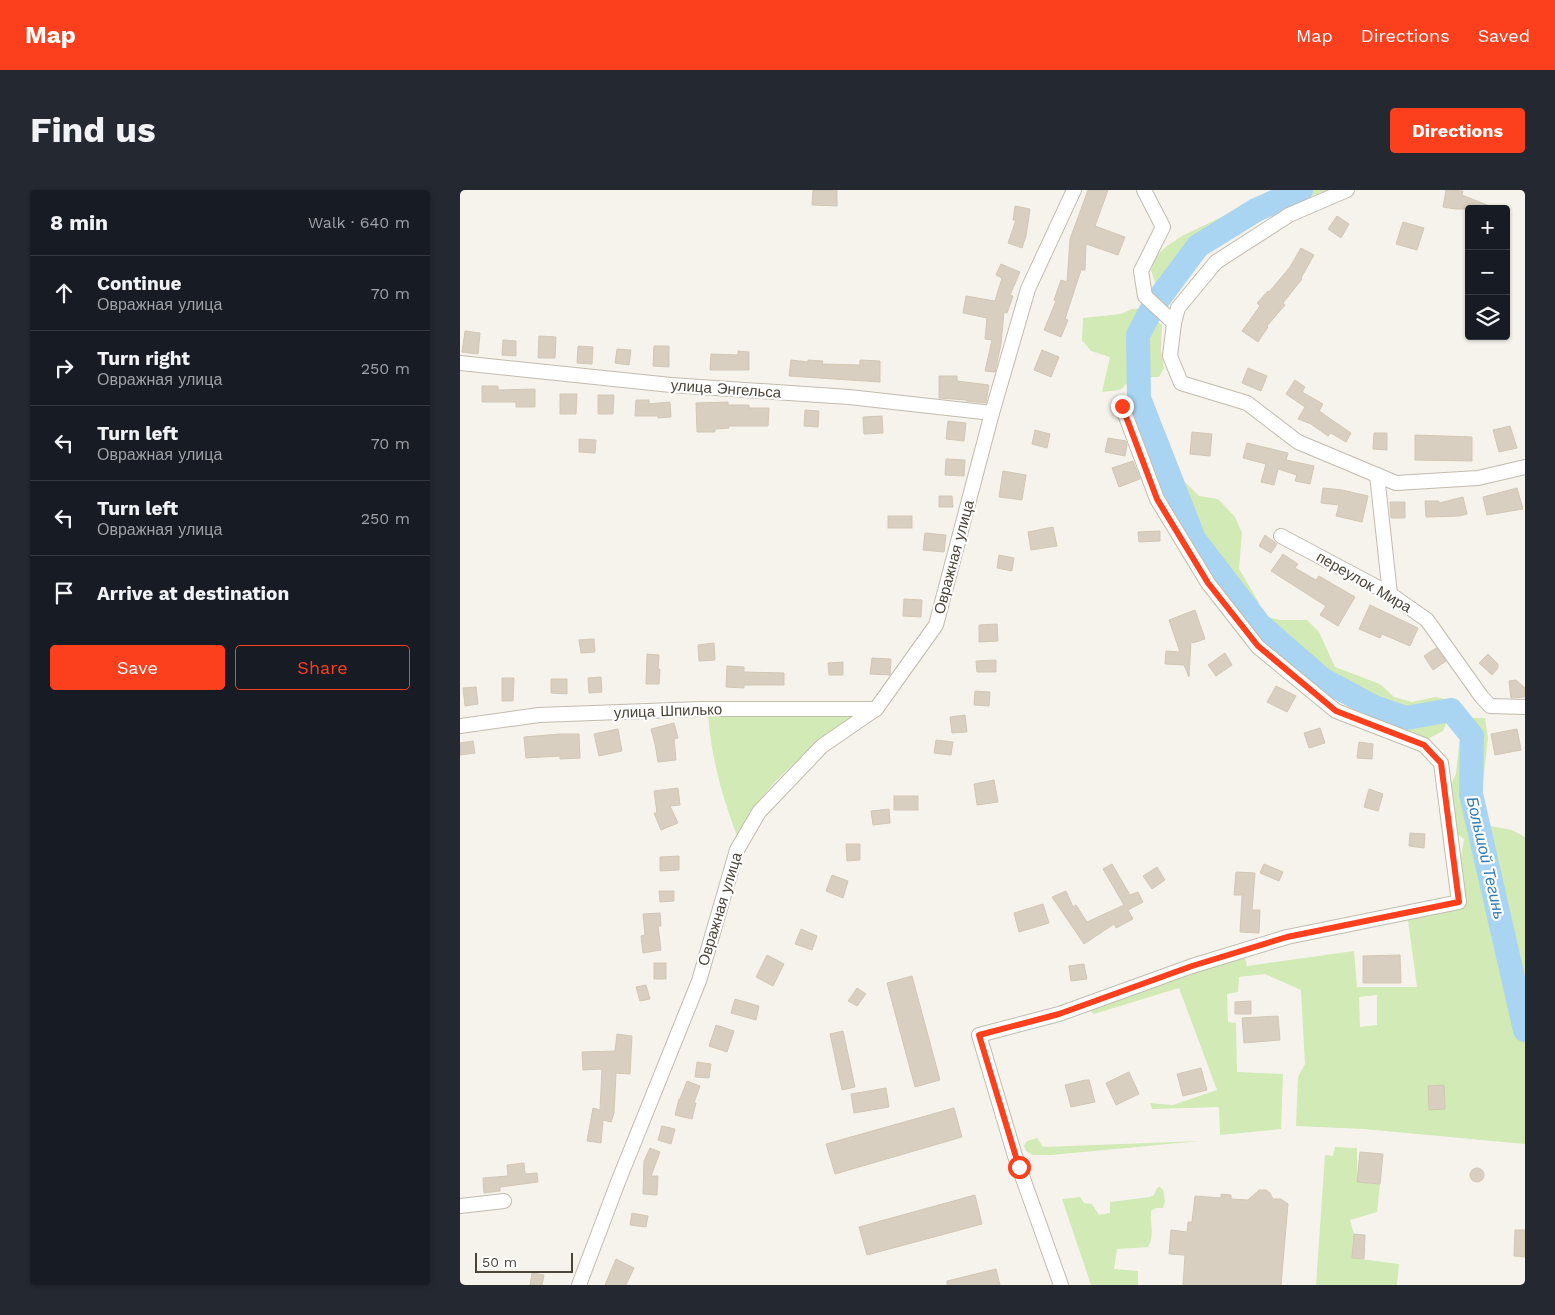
<!DOCTYPE html>
<meta charset="utf-8">
<style>
body{margin:0;font-family:"Work Sans",sans-serif;background:#242831;color:#f1f3f6}
.controls{position:absolute;right:15px;top:15px;display:grid;overflow:hidden;border-radius:5px;box-shadow:0 1px 4px #0004}
.controls button{width:45px;height:45px;display:grid;place-items:center;padding:0;border:0;border-bottom:1px solid #363941;background:#171b24;color:#f1f3f6;font:25px sans-serif}
.scale{position:absolute;left:15px;bottom:12px;width:98px;box-sizing:border-box;padding-left:5px;border:2px solid #4b4439;border-top:0;font-size:14px;line-height:18px;white-space:nowrap;color:#4b4439;-webkit-text-stroke:4px #fff;paint-order:stroke}
.stop{position:absolute;width:15px;height:15px;margin:-11px;border:4px solid #fc3f1d;border-radius:50%;background:#fff}
.stop.end{background:#fc3f1d;border-color:#fff;box-shadow:0 1px 5px #0008}
.list{margin:0;padding:0;list-style:none}
h2{display:flex;justify-content:space-between;align-items:center;height:65px;margin:0;padding:0 20px;font-size:21px}
h2 small{font-size:16px;font-weight:400;color:#9ea1a6}
.list li{display:grid;grid-template-columns:32px 1fr auto;gap:15px;align-items:center;box-sizing:border-box;height:75px;padding:0 20px;border-top:1px solid #363941}
.list b{display:block;font-size:19px;white-space:nowrap}
.list p{margin:0;font-size:16px;white-space:nowrap;color:#9ea1a6}
.list em{font-size:16px;font-style:normal;color:#9ea1a6}
.actions{display:flex;gap:10px;padding:15px 20px}
.actions a{flex:1;padding:11px 0;border:1px solid #fc3f1d;border-radius:5px;text-align:center;font-size:18px;color:#fc3f1d}
.actions .main{background:#fc3f1d;color:#fff}
.icon{flex:none;width:28px;height:28px;fill:none;stroke:currentColor;stroke-width:2;stroke-linecap:round;stroke-linejoin:round}
.map{position:relative;flex:none;width:1065px;height:1095px;overflow:hidden;border-radius:5px}
header{display:flex;align-items:center;gap:30px;box-sizing:border-box;height:70px;padding:0 25px;background:#fc3f1d;color:#fff}
header strong{font-size:24px}
nav{display:flex;gap:28px;margin-inline-start:auto;font-size:18px}
.intro{display:flex;align-items:center;justify-content:space-between;box-sizing:border-box;height:120px;padding:0 30px}
h1{margin:0;font-size:35px}
.button{padding:12px 22px;border-radius:5px;background:#fc3f1d;color:#fff;font-size:18px;font-weight:700}
main{display:flex;gap:30px;padding:0 30px}
aside{flex:1;background:#171b24;border-radius:5px;box-shadow:0 1px 4px #0004}
.map>svg:first-child{display:block}
</style>
<header>
<strong>Map</strong>
<nav><a>Map</a><a>Directions</a><a>Saved</a></nav>
</header>
<div class="intro"><h1>Find us</h1><a class="button">Directions</a></div>
<main>
<aside>
<h2>8 min<small>Walk · 640 m</small></h2>
<ul class="list">
<li><svg class="icon" aria-label="ahead" viewBox="0 0 24 24"><path d="M12 20V5M6 11l6-6 6 6"/></svg><div><b>Continue</b><p>Овражная улица</p></div><em>70 m</em></li>
<li><svg class="icon" aria-label="right" viewBox="0 0 24 24"><path d="M7 20v-9h11M14 6l5 5-5 5"/></svg><div><b>Turn right</b><p>Овражная улица</p></div><em>250 m</em></li>
<li><svg class="icon" aria-label="left" viewBox="0 0 24 24"><path d="M17 20v-9H6M10 6l-5 5 5 5"/></svg><div><b>Turn left</b><p>Овражная улица</p></div><em>70 m</em></li>
<li><svg class="icon" aria-label="left" viewBox="0 0 24 24"><path d="M17 20v-9H6M10 6l-5 5 5 5"/></svg><div><b>Turn left</b><p>Овражная улица</p></div><em>250 m</em></li>
<li><svg class="icon" aria-label="arrive" viewBox="0 0 24 24"><path d="M6 21V4h12l-3 4 3 4H6"/></svg><div><b>Arrive at destination</b></div></li>
</ul>
<div class="actions"><a class="main">Save</a><a>Share</a></div>
</aside>
<div class="map">
<svg width="1065" height="1095" viewBox="0 0 1065 1095">
<rect width="100%" height="100%" fill="#f6f3ec"/>
<g fill="#d2eab5" fill-rule="evenodd">
<polygon points="814,0 867,0 839,11 815,25 795,31 771,45 739,68 723,89 697,99 691,80 695,67 707,56 722,46 807,5"/>
<polygon points="684,118 702,135 701,160 704,178 699,187 689,187 684,177 660,200 642,202 650,167 631,161 622,150 623,128 661,124 672,119"/>
<polygon points="679,215 685,233 702,235 724,291 739,306 758,309 775,327 782,343 779,379 798,411 801,422 780,420 771,413 744,377 698,303 669,218"/>
<polygon points="807,427 821,430 847,430 859,442 875,477 920,494 934,507 952,512 975,507 995,511 983,541 964,551 925,538 884,507 871,510 852,492 803,456 801,444"/>
<path d="M248,524L394,526C359,553 320,580 295,617C288,626 283,637 277,646C262,606 251,567 248,524Z"/>
<path d="M1007,528H1025L1028,548L1022,602L1030,636L1052,640L1065,647V954L903,939L836,936L838,887L845,874L841,800L805,784L779,787L778,802L767,804L768,832L776,833L777,882L823,884L821,939L760,945L759,917L692,919L690,913L713,915L757,900L719,798L634,824L627,817L784,764L787,776L894,761L897,797H957L947,723L999,712L1000,672L1004,649L990,639L985,606L996,584L1000,546ZM917,805V835L900,837L899,807Z"/>
<polygon points="577,948 583,957 741,951 591,965 573,965 566,961 564,956 567,951"/>
<polygon points="875,957 897,958 897,992 920,994 917,1022 890,1030 894,1044 892,1068 939,1074 937,1095 856,1095 865,965 873,966"/>
<path d="M700,997L703,1000L705,1011L703,1018H696L691,1021C690,1035 695,1045 688,1057L657,1059L654,1079L678,1081V1095H631L602,1009L620,1007L624,1013L632,1014L639,1025L650,1023V1012L690,1007L694,1005L697,998Z"/>
</g>
<g fill="none" stroke-linecap="round" stroke-linejoin="round">
<polyline stroke="#a9d4f2" stroke-width="24" points="841,0 796,20 738,56 694,115 678,145 679,208 734,349 800,435 862,489 914,517 946,528 991,520 1012,546 1011,604 1065,840"/>
</g>
<g fill="#d8cfc1" stroke="#d3c7b4">
<polygon points="353,0 377,0 377,16 352,15"/>
<polygon points="628,0 648,0 635,36 665,47 658,65 626,54 625,80 621,80 605,129 608,130 601,147 584,140 596,111 594,110 601,90 607,92 610,49"/>
<polygon points="986,0 1003,1 1002,5 1037,19 995,19 983,17"/>
<polygon points="555,16 570,19 566,46 562,58 548,53 556,30 553,30"/>
<polygon points="877,26 889,34 881,48 868,39"/>
<polygon points="943,32 964,38 957,60 936,54"/>
<polygon points="841,58 854,65 841,88 842,89 823,113 825,115 807,136 808,137 798,152 782,141 800,116 797,113 808,101 809,102 830,77"/>
<polygon points="541,74 560,82 550,105 553,106 547,123 544,122 541,154 535,182 525,181 532,150 525,149 527,128 503,123 506,106 535,111 542,88 536,85"/>
<polygon points="5,141 20,143 18,164 2,162"/>
<polygon points="79,146 96,147 95,168 78,168"/>
<polygon points="43,150 56,151 56,166 42,165"/>
<polygon points="118,156 133,157 132,174 117,173"/>
<polygon points="194,156 209,156 209,177 193,176"/>
<polygon points="157,159 171,160 169,175 155,173"/>
<polygon points="582,160 599,167 591,187 574,180"/>
<polygon points="278,161 289,162 289,180 250,180 251,164 278,165"/>
<polygon points="331,170 348,172 348,170 363,171 362,174 400,175 400,170 420,171 420,192 329,186"/>
<polygon points="788,178 807,186 801,201 782,193"/>
<polygon points="479,186 497,186 497,191 529,195 526,213 506,211 506,210 479,208"/>
<polygon points="835,190 845,197 842,202 863,214 859,221 891,243 886,252 871,243 868,246 851,234 838,229 845,217 826,204"/>
<polygon points="22,196 38,196 38,200 75,199 75,217 56,217 56,212 22,212"/>
<polygon points="100,204 117,204 116,224 100,224"/>
<polygon points="138,205 154,205 153,224 138,224"/>
<polygon points="176,210 189,210 189,214 210,212 211,227 198,228 198,226 175,226"/>
<polygon points="268,212 268,215 289,215 289,218 309,218 308,236 269,236 269,238 255,239 255,242 237,242 236,213"/>
<polygon points="345,220 359,221 358,237 344,236"/>
<polygon points="422,226 423,243 404,244 403,227"/>
<polygon points="488,231 506,233 504,251 486,249"/>
<polygon points="1050,236 1057,258 1039,262 1033,240"/>
<polygon points="575,240 590,244 587,258 572,254"/>
<polygon points="732,242 752,244 750,266 730,264"/>
<polygon points="914,243 927,243 927,260 913,259"/>
<polygon points="955,245 1012,247 1012,271 955,270"/>
<polygon points="648,248 666,251 667,255 665,266 645,262"/>
<polygon points="119,249 136,250 135,263 119,262"/>
<polygon points="787,253 828,263 826,270 854,276 850,294 835,291 837,285 818,279 814,295 801,292 806,274 783,268"/>
<polygon points="486,269 505,270 504,286 485,285"/>
<polygon points="673,271 680,289 659,297 652,278"/>
<polygon points="543,281 566,285 562,310 539,307"/>
<polygon points="863,298 882,300 908,306 902,332 876,326 879,315 861,313"/>
<polygon points="1057,298 1063,319 1027,325 1023,307"/>
<polygon points="479,306 492,306 493,317 479,317"/>
<polygon points="1003,307 1007,324 999,326 966,327 965,311 979,311 979,313"/>
<polygon points="930,312 945,312 945,328 931,328"/>
<rect x="428" y="326" width="24" height="12"/>
<polygon points="593,337 597,356 571,360 568,342"/>
<polygon points="700,341 700,351 679,352 678,342"/>
<polygon points="465,343 486,345 484,362 463,360"/>
<polygon points="805,345 817,354 811,363 799,356"/>
<polygon points="823,364 838,374 835,378 856,390 859,386 895,407 878,436 860,425 866,416 811,381"/>
<polygon points="539,365 554,368 552,381 537,378"/>
<polygon points="444,409 462,410 461,427 443,426"/>
<polygon points="910,415 958,438 950,456 922,444 920,448 899,439"/>
<polygon points="735,420 745,449 733,453 731,451 729,487 724,475 705,474 706,461 720,462 709,430"/>
<polygon points="537,434 538,451 519,452 519,435"/>
<polygon points="134,449 135,462 121,463 119,450"/>
<polygon points="254,453 255,470 239,471 238,455"/>
<polygon points="976,458 986,471 973,480 964,466"/>
<polygon points="765,463 772,475 756,486 748,475"/>
<polygon points="187,464 199,465 198,479 200,479 199,494 186,494"/>
<polygon points="1028,464 1038,474 1038,478 1032,485 1019,473"/>
<polygon points="412,468 431,469 430,485 410,484"/>
<polygon points="536,470 536,482 517,482 516,471"/>
<polygon points="383,472 383,485 369,485 368,473"/>
<polygon points="267,476 284,477 284,482 324,483 324,495 284,495 284,498 266,497"/>
<polygon points="141,487 142,502 129,503 128,488"/>
<polygon points="42,488 54,488 53,511 42,511"/>
<polygon points="91,489 107,489 107,504 91,503"/>
<polygon points="1056,490 1065,498 1065,507 1051,508 1049,491"/>
<polygon points="816,496 836,506 827,522 807,512"/>
<polygon points="16,497 18,514 5,516 3,498"/>
<polygon points="515,501 530,502 529,516 514,515"/>
<polygon points="505,525 507,542 492,543 490,527"/>
<polygon points="214,533 218,548 214,549 216,570 198,572 195,554 191,539"/>
<polygon points="860,538 865,553 849,558 844,543"/>
<polygon points="158,539 162,561 139,566 134,544"/>
<polygon points="1057,539 1061,560 1035,565 1031,544"/>
<polygon points="100,544 119,544 120,568 100,569 100,566 66,568 64,547"/>
<polygon points="476,550 493,552 491,565 474,563"/>
<polygon points="13,551 15,563 0,565 0,553"/>
<polygon points="899,552 913,554 912,569 897,568"/>
<polygon points="534,590 538,612 517,615 514,594"/>
<polygon points="218,598 220,615 210,616 218,633 201,640 194,623 197,623 194,601"/>
<polygon points="909,599 923,604 918,621 904,617"/>
<rect x="434" y="606" width="24" height="14"/>
<polygon points="429,619 430,633 413,635 411,621"/>
<polygon points="950,643 965,644 964,658 949,656"/>
<polygon points="386,654 400,654 400,670 387,671"/>
<polygon points="219,666 219,680 200,681 200,667"/>
<polygon points="652,674 670,705 678,702 683,712 668,720 673,729 656,738 654,734 624,754 592,707 606,701 613,717 616,715 627,732 664,715 643,679"/>
<polygon points="804,674 823,682 819,691 800,683"/>
<polygon points="697,677 705,690 692,699 683,686"/>
<polygon points="776,682 795,683 792,720 800,720 799,743 780,742 782,705 774,705"/>
<polygon points="372,685 388,691 383,708 366,701"/>
<polygon points="199,701 214,701 214,711 200,712"/>
<polygon points="583,714 589,733 559,742 554,723"/>
<polygon points="200,723 201,736 198,736 201,760 183,763 181,746 185,745 183,724"/>
<polygon points="341,739 357,746 352,760 335,754"/>
<polygon points="307,765 324,774 313,796 296,787"/>
<polygon points="940,765 941,793 903,793 903,766"/>
<rect x="194" y="773" width="12" height="16"/>
<polygon points="624,774 627,789 611,791 609,776"/>
<polygon points="452,786 480,890 455,897 427,793"/>
<polygon points="186,795 190,809 180,811 176,797"/>
<polygon points="397,798 406,804 397,816 388,811"/>
<polygon points="275,809 299,816 296,830 271,823"/>
<polygon points="791,811 791,824 775,824 775,812"/>
<polygon points="818,826 820,850 784,853 782,828"/>
<polygon points="256,835 274,841 267,862 249,856"/>
<polygon points="383,841 395,897 382,900 370,844"/>
<polygon points="157,844 172,846 170,884 156,883 154,923 151,932 143,930 141,953 127,951 133,918 140,920 142,879 123,880 122,862 155,861"/>
<polygon points="237,872 251,874 249,888 235,887"/>
<polygon points="741,878 747,900 723,906 717,884"/>
<polygon points="669,882 679,904 656,915 646,893"/>
<polygon points="625,890 629,890 635,912 611,917 605,895"/>
<polygon points="227,891 240,896 234,913 236,913 232,929 215,925 219,909 220,909"/>
<polygon points="984,895 985,919 969,920 968,896"/>
<polygon points="426,898 429,917 394,923 391,904"/>
<polygon points="494,918 502,947 375,984 366,954"/>
<polygon points="202,936 215,939 211,954 198,950"/>
<polygon points="190,958 200,962 191,986 198,986 197,1005 183,1004 184,971"/>
<polygon points="900,962 923,964 920,994 897,992"/>
<polygon points="64,973 65,984 77,983 78,992 40,997 40,1001 24,1003 23,988 48,986 47,975"/>
<circle cx="1017" cy="985" r="7"/>
<polygon points="799,1000 806,1000 810,1003 813,1009 821,1009 828,1014 821,1095 723,1095 725,1065 709,1064 711,1040 727,1042 728,1032 732,1032 735,1006 761,1008 761,1004 771,1005 771,1009 788,1010"/>
<polygon points="515,1005 522,1034 407,1065 399,1037"/>
<polygon points="172,1023 188,1026 186,1037 170,1035"/>
<polygon points="1055,1040 1065,1040 1065,1067 1054,1066"/>
<polygon points="894,1044 905,1045 904,1069 892,1068"/>
<polygon points="156,1069 174,1078 166,1095 145,1095"/>
<polygon points="536,1079 540,1095 487,1095 487,1091"/>
<polygon points="72,1083 84,1085 82,1095 70,1095"/>
</g>
<g fill="none" stroke-linecap="round" stroke-linejoin="round">
<defs>
<g id="minor">
<polyline points="684,0 703,37 681,81 685,106 714,133"/>
<polyline points="887,0 829,25 756,72 718,118 714,133 710,166 721,193 787,213 838,252 936,293 1018,288 1065,277"/>
<polyline points="0,173 211,195 389,207 532,223"/>
<polyline points="917,285 930,404"/>
<polyline points="821,346 930,404 967,430 1021,506 1030,516 1065,517"/>
<polyline points="0,536 79,525 241,519 416,519"/>
<polyline points="0,1016 44,1011"/>
<polyline points="119,1095 158,992 239,791 277,660 299,622 362,556 416,519 476,435 532,223 568,99 614,0"/>
<polyline points="601,1095 555,966 519,845 599,824 732,776 827,747 999,712 981,573 964,555 876,521 798,457 748,393 697,309 662,216"/>
</g>
</defs>
<use href="#minor" stroke="#c2bbae" stroke-width="16"/>
<use href="#minor" stroke="#fff" stroke-width="14"/>
</g>
<g fill="none" stroke-linecap="round" stroke-linejoin="round">
<polyline stroke="#fc3f1d" stroke-width="6" points="559,977 519,845 599,824 732,776 827,747 999,712 981,573 964,555 876,521 798,456 748,393 697,309 662,216"/>
</g>
<g text-anchor="middle" dominant-baseline="central" stroke-width="4.5" stroke-linejoin="round" paint-order="stroke">
<g font-size="15" fill="#4b4439" stroke="#fff">
<text transform="translate(266 199) rotate(4)">улица Энгельса</text>
<text transform="translate(494 367) rotate(-75)">Овражная улица</text>
<text transform="translate(904 392) rotate(30)">переулок Мира</text>
<text transform="translate(208 521) rotate(-2)">улица Шпилько</text>
<text transform="translate(260 719) rotate(-73)">Овражная улица</text>
</g>
<g font-size="16" font-style="italic" fill="#2e7ab2" stroke="#fff">
<text transform="translate(1026 668) rotate(77)">Большой Тегинь</text>
</g>
</g>
</svg>
<div class="controls">
<button>+</button>
<button>−</button>
<button><svg class="icon" aria-label="layers" viewBox="0 0 24 24"><path d="M12 4l9 5-9 5-9-5zM3 14l9 5 9-5"/></svg></button>
</div>
<div class="scale">50 m</div>
<div class="stop" style="left:559px;top:977px"></div>
<div class="stop end" style="left:662px;top:216px"></div>
</div>
</main>
